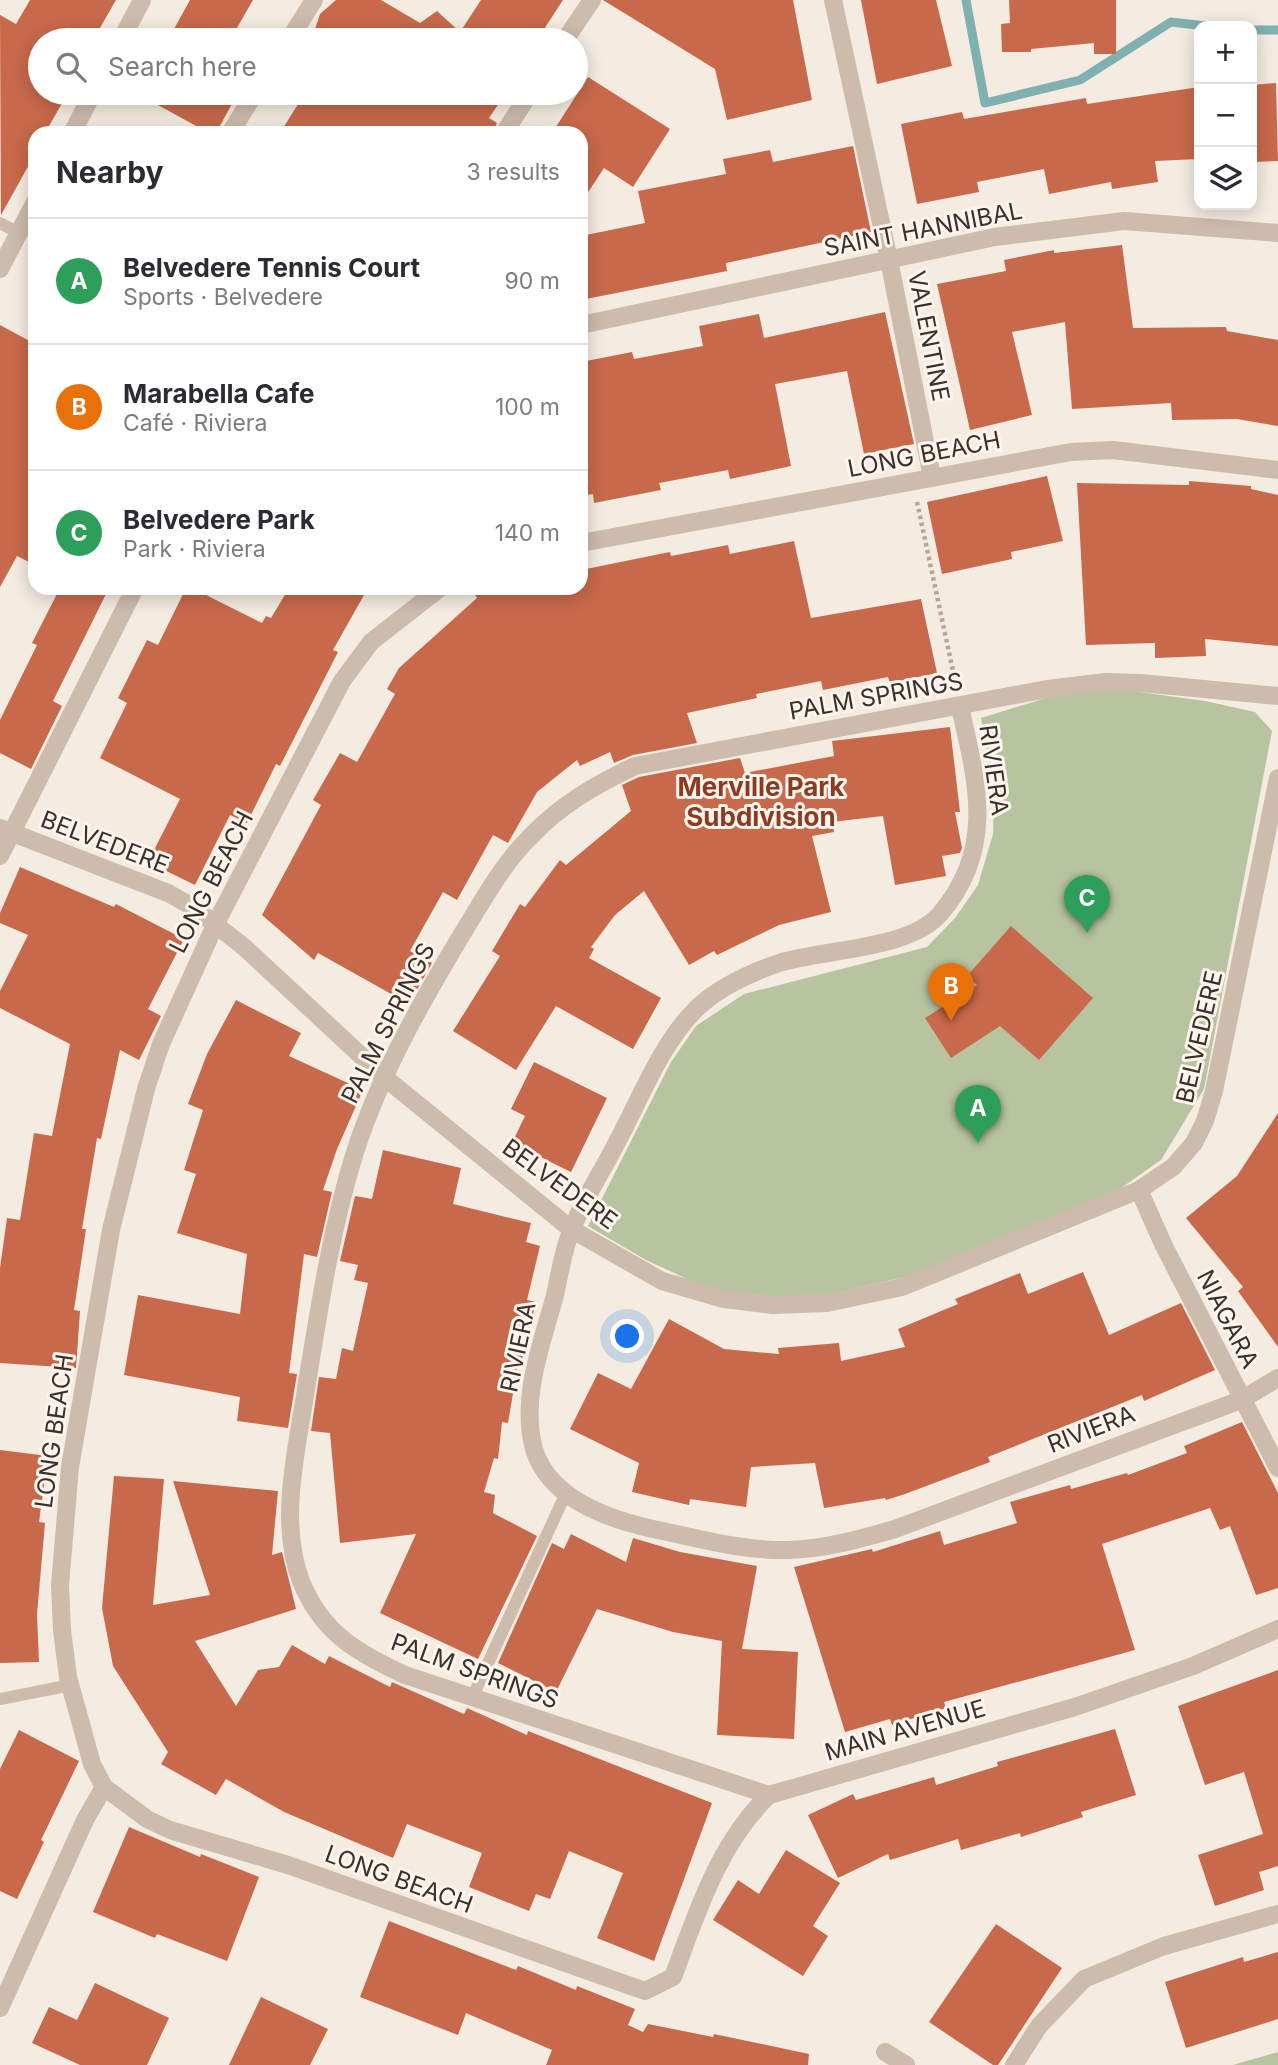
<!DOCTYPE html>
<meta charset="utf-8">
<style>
body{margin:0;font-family:Inter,sans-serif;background:#f2f2f3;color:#2b2b33}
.controls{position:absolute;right:21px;top:21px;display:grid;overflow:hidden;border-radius:14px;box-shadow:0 4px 18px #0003}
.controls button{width:63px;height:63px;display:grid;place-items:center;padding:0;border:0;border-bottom:2px solid #e1e1e2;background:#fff;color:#2b2b33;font:35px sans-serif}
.you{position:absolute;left:628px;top:1337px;width:24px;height:24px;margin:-18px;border:5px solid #fff;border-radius:50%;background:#1a73e8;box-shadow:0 0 0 10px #1a73e833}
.badge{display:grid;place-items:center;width:46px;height:46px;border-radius:50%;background:#1f5a5e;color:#fff;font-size:23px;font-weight:700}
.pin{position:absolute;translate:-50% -58px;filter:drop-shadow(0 2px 4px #0008)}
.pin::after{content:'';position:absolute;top:37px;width:24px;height:21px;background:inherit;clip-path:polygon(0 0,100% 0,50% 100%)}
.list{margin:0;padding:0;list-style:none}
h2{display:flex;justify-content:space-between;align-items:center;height:91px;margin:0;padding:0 28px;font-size:30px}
h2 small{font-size:23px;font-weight:400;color:#7c7c81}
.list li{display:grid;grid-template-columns:46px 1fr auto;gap:21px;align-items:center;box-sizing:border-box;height:126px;padding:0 28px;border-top:2px solid #e1e1e2}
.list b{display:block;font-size:26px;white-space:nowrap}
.list p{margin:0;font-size:23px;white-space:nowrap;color:#7c7c81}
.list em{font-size:23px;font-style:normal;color:#7c7c81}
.icon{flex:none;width:38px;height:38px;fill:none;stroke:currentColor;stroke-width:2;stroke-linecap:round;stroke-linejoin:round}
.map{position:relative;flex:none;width:1278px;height:2065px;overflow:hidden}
.search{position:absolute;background:#fff;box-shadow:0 4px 18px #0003;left:28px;top:28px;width:560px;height:77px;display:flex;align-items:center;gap:18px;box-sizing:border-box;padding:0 24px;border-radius:38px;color:#7c7c81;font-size:26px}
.panel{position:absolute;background:#fff;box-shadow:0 4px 18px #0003;left:28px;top:126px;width:560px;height:469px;border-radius:21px}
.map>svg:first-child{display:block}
</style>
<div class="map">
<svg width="1278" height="2065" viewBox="0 0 1278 2065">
<rect width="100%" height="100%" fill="#f4ebe1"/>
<g fill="#b8c4a0">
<polygon points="1088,685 1205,701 1255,712 1272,731 1204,1089 1161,1160 1121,1188 932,1271 810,1298 772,1299 711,1290 646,1260 588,1226 671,1062 696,1026 744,994 927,947 955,918 978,885 993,834 994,792 981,718"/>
<polygon points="1278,2052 1278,2065 1233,2065"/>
</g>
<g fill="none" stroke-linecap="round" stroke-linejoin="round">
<g stroke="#7fb0b2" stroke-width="9">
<polyline points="966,0 985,103 1080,80 1171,22 1206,26"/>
<polyline points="1252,30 1278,30"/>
</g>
</g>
<g fill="#c8694b">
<polygon points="30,0 116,0 93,40 40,40 40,93 68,93 45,133 35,133 35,154 1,215 0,15 16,24"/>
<polygon points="190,0 253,0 230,40 193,40 174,29"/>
<polygon points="336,0 381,0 420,23 437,11 460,32 481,0 563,0 537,40 339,40 315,29 320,14"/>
<polygon points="603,0 793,0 812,100 727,120 715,69"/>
<polygon points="861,0 936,0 952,66 877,84"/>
<polygon points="1009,0 1116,0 1116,54 1094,54 1094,43 1031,49 1031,52 1002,52 1001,24 1010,23"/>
<polygon points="588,77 670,129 633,187 604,168 581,203 581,133 552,133"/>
<polygon points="1276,83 1278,161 1252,162 1252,85"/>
<polygon points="1199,87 1199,159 1155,161 1158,182 1112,189 1111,182 1049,194 1044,169 977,182 979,192 917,204 901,124 962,112 964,119 1086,98 1087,104"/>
<polygon points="136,93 238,93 216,133 209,133"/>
<polygon points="305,93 506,93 489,118 497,123 493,133 280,133"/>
<polygon points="853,146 871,232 726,263 727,271 581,300 581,236 645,223 638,191 726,174 723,159 770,150 773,162"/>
<polygon points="1122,245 1133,328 1226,327 1227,331 1278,340 1278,426 1237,419 1172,420 1171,403 1072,409 1065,322 1012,332 1032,415 970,430 937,284 1006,271 1004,260 1054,250 1054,253"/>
<polygon points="885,312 914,444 864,454 847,371 775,384 791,466 730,479 728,470 659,483 661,490 594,503 593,494 581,496 581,362 632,352 634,359 703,346 699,326 759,314 764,338"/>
<polygon points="0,325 35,344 35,565 17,556 0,587"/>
<polygon points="1047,476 1063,541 1011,552 1012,559 942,574 927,502"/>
<polygon points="1189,481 1251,486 1251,489 1278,495 1278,646 1205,639 1206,656 1155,658 1155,643 1086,645 1077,483 1189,485"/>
<polygon points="794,541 811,618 921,599 937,673 890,683 888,677 823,690 821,681 756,694 757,698 687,713 697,743 633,755 614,763 610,752 580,766 577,760 537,792 508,843 493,835 457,900 443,892 410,951 432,963 409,1004 318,953 314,960 262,915 321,805 313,800 340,753 357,762 395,694 387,689 399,668 477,598 471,588 581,588 581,570 670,552 671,556 728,545 730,554"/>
<polygon points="60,588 109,588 53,701 62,706 31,769 0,753 0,720 37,645 32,643"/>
<polygon points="186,588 192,588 262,623 266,616 271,618 289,588 368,588 333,650 338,652 280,766 276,764 247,823 230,815 195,885 148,862 180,799 100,758 127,703 118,698 147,640 158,645"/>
<polygon points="950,727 960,812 955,812 962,848 960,853 942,856 946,876 895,885 883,816 832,822 834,832 812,836 831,912 779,925 717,955 714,951 689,965 644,891 615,915 591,947 594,949 589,958 661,998 633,1049 556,1006 516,1070 453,1031 500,956 492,951 520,904 525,907 560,860 566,865 631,811 622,785 639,777 740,758 745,773 834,756 832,741"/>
<polygon points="20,867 114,907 116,904 184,939 148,1009 161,1016 139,1060 120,1050 101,1139 97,1138 82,1229 86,1229 74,1310 80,1311 76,1368 0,1363 0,1268 7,1218 20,1220 34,1133 52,1136 70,1044 0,1008 0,991 28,935 0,923 0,913"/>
<polygon points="1011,926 1093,998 1039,1060 1000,1026 951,1058 925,1018 977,985 967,976"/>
<polygon points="236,1000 301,1033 289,1056 363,1090 337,1149 323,1190 332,1192 317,1257 304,1254 289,1373 297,1374 288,1428 237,1421 240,1397 124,1375 138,1295 240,1314 247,1254 177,1233 196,1174 184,1170 203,1110 188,1104 207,1054"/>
<polygon points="534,1062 607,1098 571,1172 512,1143 525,1116 511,1109"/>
<polygon points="1278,1113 1278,1347 1238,1291 1243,1287 1186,1218 1237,1176"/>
<polygon points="383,1150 461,1168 453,1204 531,1223 526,1242 540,1246 527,1300 536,1302 522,1359 519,1358 508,1423 502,1422 498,1459 494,1458 484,1492 495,1495 493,1513 537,1536 478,1659 380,1613 416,1534 340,1543 330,1433 311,1431 319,1377 336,1379 342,1348 353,1351 368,1283 354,1280 358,1265 340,1261 355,1196 372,1199"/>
<polygon points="1083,1272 1109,1335 1181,1303 1215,1370 1144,1401 1142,1395 1075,1422 988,1457 990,1462 905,1494 886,1500 885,1498 824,1508 815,1463 751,1467 746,1507 690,1499 689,1505 632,1492 639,1463 570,1429 598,1373 631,1389 669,1319 724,1349 779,1354 778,1348 839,1343 841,1361 905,1347 898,1329 958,1304 955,1299 1020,1273 1028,1294"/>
<polygon points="1242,1422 1278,1493 1278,1588 1256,1595 1230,1526 1220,1530 1210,1508 1102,1544 1135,1650 944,1702 946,1708 892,1725 890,1719 845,1732 794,1567 872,1549 873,1552 940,1531 944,1545 1017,1523 1010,1502 1070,1485 1071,1489 1127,1473 1128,1475 1187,1453 1184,1446"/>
<polygon points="0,1450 48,1456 39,1522 45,1523 37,1614 39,1662 0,1663"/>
<polygon points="114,1476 164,1479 153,1605 210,1595 173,1481 278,1491 272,1555 282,1552 296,1609 195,1641 236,1706 258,1670 279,1667 292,1645 325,1664 329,1656 390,1687 392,1682 464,1714 467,1708 527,1735 528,1731 712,1803 654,1961 597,1938 623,1873 569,1851 550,1899 536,1894 529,1911 469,1887 482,1853 407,1824 393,1858 284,1812 226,1779 216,1795 161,1764 168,1752 113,1666 102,1608"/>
<polygon points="571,1534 626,1562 633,1538 680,1552 757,1566 742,1649 798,1652 794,1739 717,1735 722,1641 673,1632 597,1609 556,1692 498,1663 552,1543 564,1549"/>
<polygon points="1278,1670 1278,1866 1259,1872 1264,1890 1215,1906 1198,1855 1263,1834 1244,1772 1205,1785 1178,1706"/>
<polygon points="1115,1729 1136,1795 1081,1812 1083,1817 1021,1837 1020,1833 961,1850 958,1839 890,1860 888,1854 838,1878 808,1815 853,1794 856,1800 934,1777 936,1785 998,1766 997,1762"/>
<polygon points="19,1730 79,1761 41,1840 44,1842 17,1899 0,1891 0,1769"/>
<polygon points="129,1827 200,1857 201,1854 259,1877 227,1961 157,1934 155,1938 93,1912"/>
<polygon points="786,1850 840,1883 813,1926 828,1936 803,1976 713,1920 738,1880 759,1894"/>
<polygon points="389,1921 516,1970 518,1966 576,1990 577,1986 635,2009 628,2025 643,2032 648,2024 713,2037 714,2034 809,2054 808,2065 546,2065 552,2050 466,2013 458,2035 360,1997"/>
<polygon points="996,1924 1062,1968 998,2065 993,2065 929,2022"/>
<polygon points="1278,1952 1278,2019 1186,2048 1165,1982 1243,1957 1244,1962"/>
<polygon points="95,1983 169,2018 147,2065 80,2065 32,2043 49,2007 77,2020"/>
<polygon points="261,1997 328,2029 310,2065 229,2065"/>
</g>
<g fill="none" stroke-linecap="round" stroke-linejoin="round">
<polyline stroke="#b9a596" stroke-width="4.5" stroke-dasharray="3.5 3.5" stroke-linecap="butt" points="917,502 956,685"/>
<g stroke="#cdbbac" stroke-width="12">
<polyline points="0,223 19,233"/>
<polyline points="472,1698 566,1493"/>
<polyline points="0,1699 71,1685"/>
</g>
<g stroke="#cdbbac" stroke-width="18">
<polyline points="833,0 889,260 932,477"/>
<polyline points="121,40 142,0"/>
<polyline points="289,40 314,0"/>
<polyline points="565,40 592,0"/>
<polyline points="72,133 93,93"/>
<polyline points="230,133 255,93"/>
<polyline points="504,133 530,93"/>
<polyline points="0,269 35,202"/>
<polyline points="581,325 995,237 1124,221 1278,233"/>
<polyline points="581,543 1071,452 1113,450 1278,470"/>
<path d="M440,588L371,642L342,681L216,923L161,1044L146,1089L111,1230L70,1467L60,1585L62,1630L68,1677L92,1764L104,1787L147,1819L170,1830L288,1865L645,1991L673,1977C697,1913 718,1844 769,1795L1075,1707L1193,1666L1278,1629"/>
<path d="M960,707C977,782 996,849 940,914C909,950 824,949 779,963C750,973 719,987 696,1009C660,1045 640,1100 616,1144C602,1172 583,1200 572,1229C563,1249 560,1273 555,1295C542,1344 520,1398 534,1449C549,1499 608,1519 653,1529C697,1538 742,1551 788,1550C825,1549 860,1539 895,1529L1241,1400L1278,1378"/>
<polyline points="0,828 168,893 193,907 244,947 384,1077 571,1229 662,1281 724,1299 773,1305 827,1303 902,1287 1139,1190 1173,1167 1194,1143 1205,1121 1214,1091 1278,778"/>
<polyline points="0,856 135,588"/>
<polyline points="1139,1190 1164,1246 1278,1468"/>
<path d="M769,1795L405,1675C357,1653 321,1632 301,1581C278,1521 297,1450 306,1389C319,1310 331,1229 355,1152C381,1072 424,997 467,926C486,895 504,863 529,838C560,805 595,785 635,766L1047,689L1106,682L1141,683L1278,696"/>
<polyline points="0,2008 85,1820 104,1787"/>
<polyline points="885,2052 906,2065"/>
<polyline points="1014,2065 1039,2026 1084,1979 1164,1946 1278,1914"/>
</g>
</g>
<g text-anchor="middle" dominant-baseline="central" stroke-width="6" stroke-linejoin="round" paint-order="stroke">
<g font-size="24" fill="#3b302b" stroke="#fbf5ee">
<text transform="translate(923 229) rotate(-11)">SAINT HANNIBAL</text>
<text transform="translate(929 336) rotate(79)">VALENTINE</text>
<text transform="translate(924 454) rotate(-11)">LONG BEACH</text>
<text transform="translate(876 696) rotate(-10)">PALM SPRINGS</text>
<text transform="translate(994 770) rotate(82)">RIVIERA</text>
<text transform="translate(105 842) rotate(21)">BELVEDERE</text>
<text transform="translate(211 882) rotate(-63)">LONG BEACH</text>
<text transform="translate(388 1023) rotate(-63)">PALM SPRINGS</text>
<text transform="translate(1199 1037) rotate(-77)">BELVEDERE</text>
<text transform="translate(560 1184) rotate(36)">BELVEDERE</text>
<text transform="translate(1228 1319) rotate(63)">NIAGARA</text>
<text transform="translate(518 1347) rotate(-78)">RIVIERA</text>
<text transform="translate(1091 1429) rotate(-21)">RIVIERA</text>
<text transform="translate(54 1431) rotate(-82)">LONG BEACH</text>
<text transform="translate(475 1671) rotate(20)">PALM SPRINGS</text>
<text transform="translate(905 1730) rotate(-16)">MAIN AVENUE</text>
<text transform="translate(399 1879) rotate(20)">LONG BEACH</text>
</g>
<g font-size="26" font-weight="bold" fill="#8c3b22" stroke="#fbf5ee">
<text x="761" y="786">Merville Park<tspan x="761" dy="30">Subdivision</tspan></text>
</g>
</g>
</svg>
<div class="controls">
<button>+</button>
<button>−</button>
<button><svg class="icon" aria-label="layers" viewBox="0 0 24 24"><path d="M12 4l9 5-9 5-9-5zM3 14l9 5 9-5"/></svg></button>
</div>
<div class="you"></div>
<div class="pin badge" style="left:978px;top:1143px;background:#2e9e5b">A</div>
<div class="pin badge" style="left:951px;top:1021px;background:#e8710a">B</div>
<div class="pin badge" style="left:1087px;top:933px;background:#2e9e5b">C</div>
<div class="search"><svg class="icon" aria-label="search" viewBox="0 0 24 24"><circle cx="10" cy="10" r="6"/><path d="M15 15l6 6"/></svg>Search here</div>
<section class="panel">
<h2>Nearby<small>3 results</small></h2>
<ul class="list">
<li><span class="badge" style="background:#2e9e5b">A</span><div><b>Belvedere Tennis Court</b><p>Sports · Belvedere</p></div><em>90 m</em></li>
<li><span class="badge" style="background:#e8710a">B</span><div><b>Marabella Cafe</b><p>Café · Riviera</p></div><em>100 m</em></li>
<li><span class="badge" style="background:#2e9e5b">C</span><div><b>Belvedere Park</b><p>Park · Riviera</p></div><em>140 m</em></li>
</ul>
</section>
</div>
